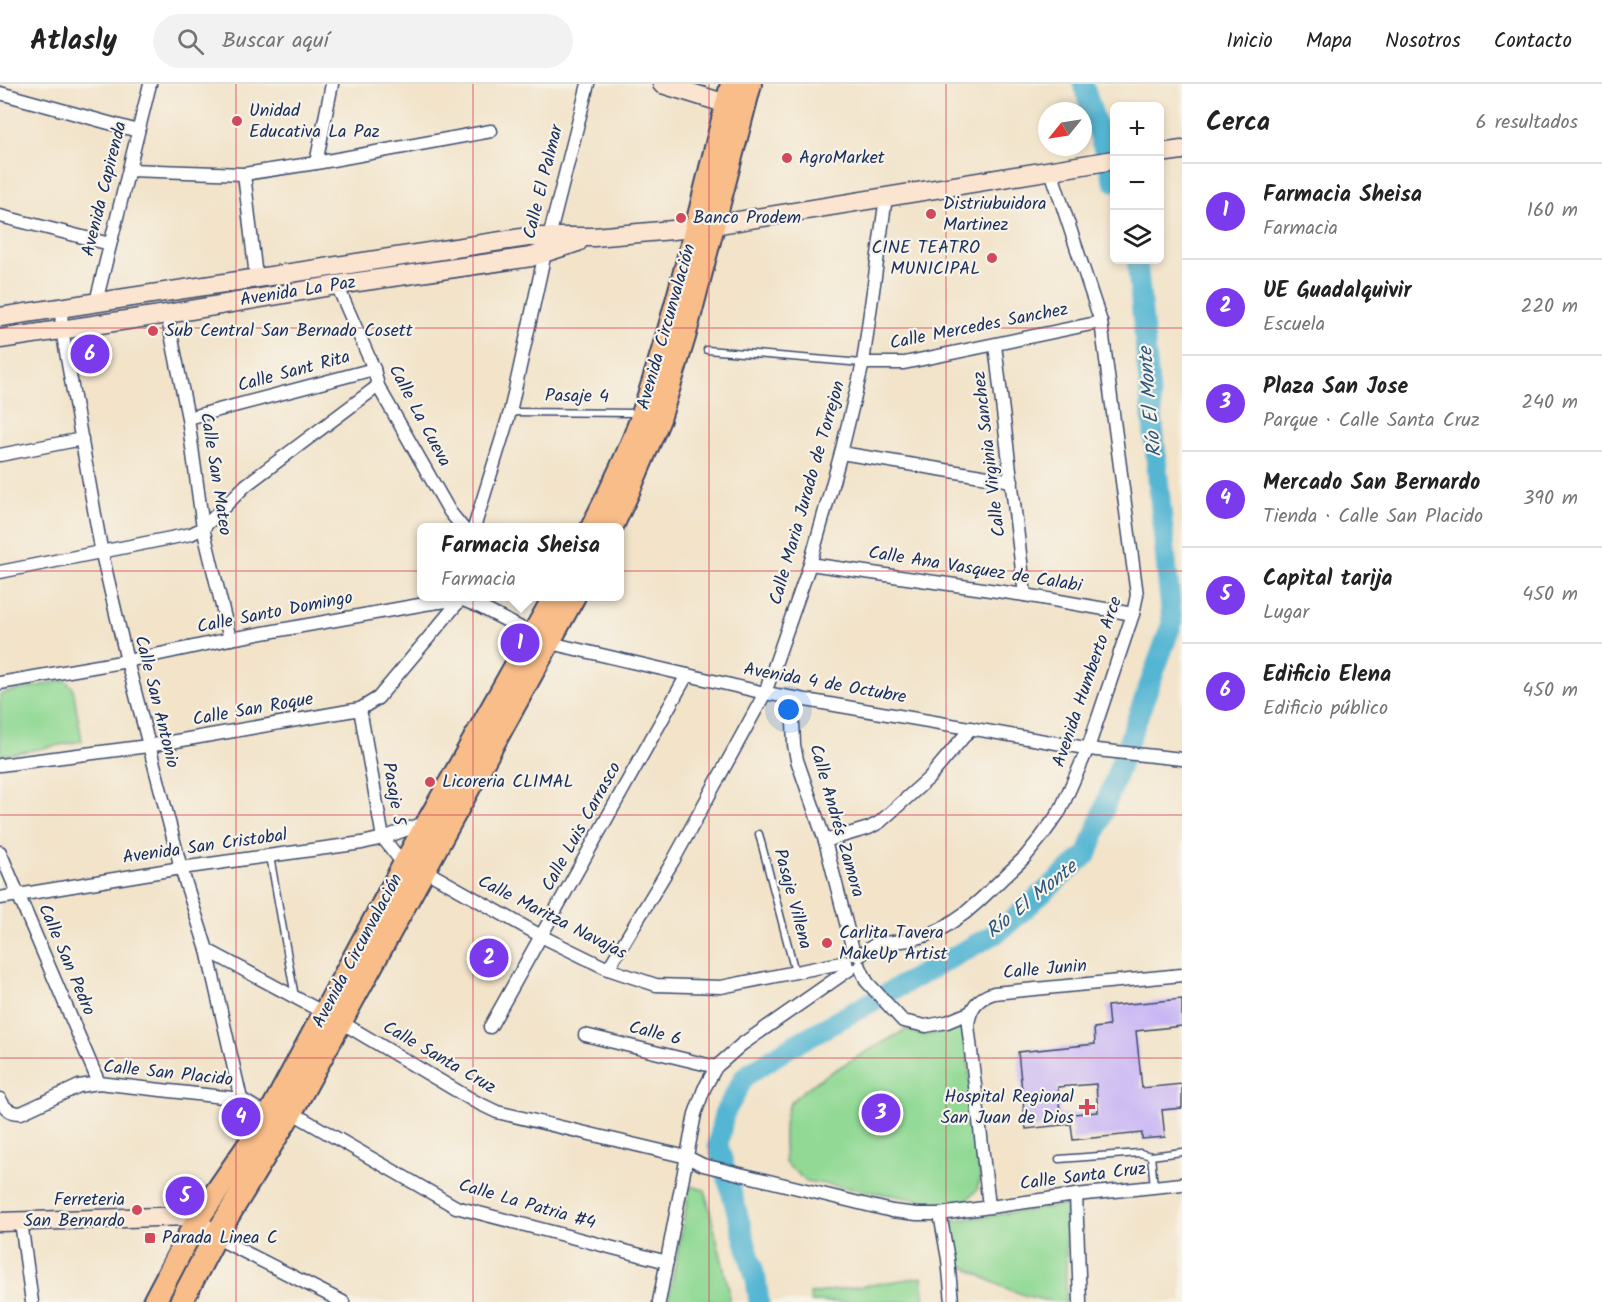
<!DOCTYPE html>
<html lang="es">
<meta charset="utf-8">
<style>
body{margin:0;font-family:Kalam,sans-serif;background:#f2f2f2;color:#222}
.controls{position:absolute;right:18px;top:18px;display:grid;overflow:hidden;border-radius:9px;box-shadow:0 3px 9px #0003}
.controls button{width:54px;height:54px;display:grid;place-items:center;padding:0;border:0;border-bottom:2px solid #e0e0e0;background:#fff;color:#222;font:30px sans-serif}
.compass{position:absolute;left:1038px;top:18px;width:54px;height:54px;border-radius:50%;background:#fff;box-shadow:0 3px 9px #0003;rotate:240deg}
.you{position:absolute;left:789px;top:626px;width:21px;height:21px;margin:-15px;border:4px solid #fff;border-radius:50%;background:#1a73e8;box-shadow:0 0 0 9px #1a73e833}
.badge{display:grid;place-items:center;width:39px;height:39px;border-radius:50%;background:#7c3aed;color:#fff;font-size:20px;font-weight:700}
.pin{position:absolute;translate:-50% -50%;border:3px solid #fff;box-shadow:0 2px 6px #0006}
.popup{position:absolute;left:417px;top:439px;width:207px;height:78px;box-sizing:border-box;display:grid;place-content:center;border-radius:9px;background:#fff;filter:drop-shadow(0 2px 4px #0005);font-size:20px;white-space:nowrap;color:#767676}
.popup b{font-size:22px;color:#222}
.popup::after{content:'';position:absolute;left:50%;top:100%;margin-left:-12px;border:12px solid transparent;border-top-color:#fff}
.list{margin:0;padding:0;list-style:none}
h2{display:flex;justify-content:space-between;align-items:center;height:78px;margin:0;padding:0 24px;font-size:26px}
h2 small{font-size:20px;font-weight:400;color:#767676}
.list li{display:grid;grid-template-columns:39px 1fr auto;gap:18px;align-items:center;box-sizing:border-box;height:96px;padding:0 24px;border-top:2px solid #e0e0e0}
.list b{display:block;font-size:22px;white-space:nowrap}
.list p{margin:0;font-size:20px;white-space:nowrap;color:#767676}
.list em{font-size:20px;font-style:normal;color:#767676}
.icon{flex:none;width:33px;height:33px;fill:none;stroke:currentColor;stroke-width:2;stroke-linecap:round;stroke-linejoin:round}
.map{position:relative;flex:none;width:1182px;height:1218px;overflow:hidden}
header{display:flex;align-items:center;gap:36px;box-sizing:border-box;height:84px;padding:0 30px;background:#fff;border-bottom:2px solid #e0e0e0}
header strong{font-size:28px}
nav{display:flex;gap:33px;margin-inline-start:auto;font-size:21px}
.search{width:420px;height:54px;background:#f2f2f2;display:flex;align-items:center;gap:15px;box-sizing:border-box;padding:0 21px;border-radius:33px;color:#767676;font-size:22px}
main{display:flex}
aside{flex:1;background:#fff}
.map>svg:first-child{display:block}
</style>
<header>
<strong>Atlasly</strong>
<div class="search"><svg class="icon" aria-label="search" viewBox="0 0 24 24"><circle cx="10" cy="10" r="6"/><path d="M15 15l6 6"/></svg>Buscar aquí</div>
<nav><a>Inicio</a><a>Mapa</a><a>Nosotros</a><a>Contacto</a></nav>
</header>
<main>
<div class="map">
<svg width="1182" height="1218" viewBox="0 0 1182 1218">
<rect width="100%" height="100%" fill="#f7f3e8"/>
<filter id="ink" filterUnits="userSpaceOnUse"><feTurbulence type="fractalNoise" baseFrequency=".0167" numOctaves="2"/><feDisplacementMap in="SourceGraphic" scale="12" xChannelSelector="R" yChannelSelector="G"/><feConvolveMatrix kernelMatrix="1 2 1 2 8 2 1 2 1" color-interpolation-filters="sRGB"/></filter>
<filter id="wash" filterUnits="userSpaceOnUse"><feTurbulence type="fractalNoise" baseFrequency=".008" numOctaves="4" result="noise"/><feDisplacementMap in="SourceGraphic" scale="24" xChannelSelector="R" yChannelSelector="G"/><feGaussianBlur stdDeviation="1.35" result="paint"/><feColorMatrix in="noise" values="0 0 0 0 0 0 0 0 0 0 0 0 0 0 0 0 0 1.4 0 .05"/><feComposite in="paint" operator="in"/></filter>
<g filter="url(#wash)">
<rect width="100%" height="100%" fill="#f2e3c9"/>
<g fill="#91d994" stroke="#568479" stroke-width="1.5">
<polygon points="65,596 73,604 82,657 0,672 0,610"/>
<path d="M964,939L980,1093L977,1106L963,1119H939L806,1097L785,1079C784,1062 781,1035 790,1020C801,1001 884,959 907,945C928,958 944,946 964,939Z"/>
<polygon points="690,1102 705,1106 729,1206 729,1218 668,1218"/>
<path d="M1066,1121V1218C1026,1218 991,1198 958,1179L952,1137Z"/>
<polygon points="922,1193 925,1218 811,1218 810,1210"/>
</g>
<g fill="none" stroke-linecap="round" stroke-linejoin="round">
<g stroke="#54b6d3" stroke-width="21">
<polyline points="1083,0 1114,97"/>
<polyline points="759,1218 756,1196 718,1061 724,1030 745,992 790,963 1000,847 1088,769 1172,539 1137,176"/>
</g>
</g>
<g id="blocks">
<path fill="#c3aef6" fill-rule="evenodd" d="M1182,915V942L1136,947L1142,1004L1182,1000V1024L1162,1026L1165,1053L1142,1055V1049L1073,1056L1071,1040L1026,1045L1018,968L1095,960L1094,944L1109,942L1107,922ZM1096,1000L1098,1028L1060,1031L1058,1003Z"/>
</g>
</g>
<g filter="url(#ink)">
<use href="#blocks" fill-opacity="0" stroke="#3b4a6e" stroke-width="1.5"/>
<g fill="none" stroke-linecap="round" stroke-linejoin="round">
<defs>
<g id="lane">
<polyline points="707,266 862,279"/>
<polyline points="510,328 637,329"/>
<polyline points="759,750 795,888"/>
<polyline points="270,772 295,913"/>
<polyline points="1151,1072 1182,1068"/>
<polyline points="1059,1075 1140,1069 1151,1072 1154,1102"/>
</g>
<g id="street">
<polyline points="0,9 138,47"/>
<polyline points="316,79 332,0"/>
<polyline points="129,86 244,90 316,79 491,47"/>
<polyline points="244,90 256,193"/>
<polyline points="0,132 110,160"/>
<polyline points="337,201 374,285 378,302 450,428 463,444"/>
<polyline points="96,218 150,0"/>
<polyline points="61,223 62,246 102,470 127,577 181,784 207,866 241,1015"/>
<polyline points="167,230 188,334 203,444 230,555"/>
<polyline points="995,261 1025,511"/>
<polyline points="863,279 904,279 1101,238"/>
<polyline points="188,334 374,285"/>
<polyline points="841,369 1012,397"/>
<polyline points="0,371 82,355"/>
<polyline points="474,444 510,328 545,169 588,0"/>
<polyline points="810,480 1025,511 1133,530"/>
<polyline points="0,488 191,450 203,444 246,401 378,302"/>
<polyline points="0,599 127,577 230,555 425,520 461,515 480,523 550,559 765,609 1097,666 1182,675"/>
<polyline points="792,614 794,661 797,676 825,757 854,870"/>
<polyline points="360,625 383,754 404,781"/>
<polyline points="0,681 148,662 360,625 378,614 461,515 461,513"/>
<polyline points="825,757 869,744 880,738 929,694 971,644"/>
<polyline points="0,768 99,999"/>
<polyline points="424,786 541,852 608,885 656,901 721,903 846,878"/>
<polyline points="0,814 181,784 362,759 383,754 427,738"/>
<polyline points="207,866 341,938 474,1017 497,1028 687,1073 703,1081 892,1127 917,1130 940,1130 1076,1111 1182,1100"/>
<polyline points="859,872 876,860 910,856 927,851 943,844 965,829 980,816 1025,773 1042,752 1060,727 1088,664 1133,530 1137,511 1101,238 1051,87"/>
<polyline points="860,883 867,898 903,937 926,942 947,938 969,929"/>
<polyline points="608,885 673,777 765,609 810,480 841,369 863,279 886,113"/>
<polyline points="490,943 687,591"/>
<polyline points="585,951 716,983"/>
<path d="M0,1015C5,1025 10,1029 21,1029L79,1002L99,999L241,1015L269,1032"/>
<polyline points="291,1028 456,1123 667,1178"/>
<polyline points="1076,1111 1080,1218"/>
<path d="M989,1122L968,941C970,923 978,914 994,909L1182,891"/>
<polyline points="940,1130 948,1175 952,1218"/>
<polyline points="21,1138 32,1218"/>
<polyline points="215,1153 343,1218"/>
<polyline points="659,1218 695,1030 704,1005 716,983 741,961 850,885"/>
</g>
<g id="secondary">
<polyline points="662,0 727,20"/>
<polyline points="1160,69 1182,66"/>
<polyline points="0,233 528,153 594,153 695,144 1114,76"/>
<polyline points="0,255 167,230 337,201 531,173 578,158"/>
<polyline points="0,1138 189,1132 197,1136 215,1153"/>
</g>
<g id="highway">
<path d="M592,444C611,406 631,367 644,327C680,220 704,109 732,0"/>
<polyline points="611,444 628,408 659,335 684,253 750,0"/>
<polyline points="154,1218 197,1136 269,1032 404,781 555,512"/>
<polyline points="181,1218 215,1153 291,1028 574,512"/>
</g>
</defs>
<use href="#lane" stroke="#3b4a6e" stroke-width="9"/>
<use href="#street" stroke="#3b4a6e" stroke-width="15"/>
<use href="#secondary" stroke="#3b4a6e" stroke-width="21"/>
<use href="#highway" stroke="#3b4a6e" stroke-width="26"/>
<use href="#lane" stroke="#fff" stroke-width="6"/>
<use href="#street" stroke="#fff" stroke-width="12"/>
<use href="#secondary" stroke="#fce5d0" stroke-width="18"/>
<use href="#highway" stroke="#f8bd89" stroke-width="22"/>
</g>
</g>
<path fill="none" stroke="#d1495b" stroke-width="1.5" stroke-opacity="0.55" d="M236,0V1218M473,0V1218M709,0V1218M946,0V1218M0,244H1182M0,487H1182M0,731H1182M0,974H1182"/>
<g fill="#d1495b" stroke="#f7f3e8" stroke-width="2">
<circle cx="237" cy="37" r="6"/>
<circle cx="787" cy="74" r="6"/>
<circle cx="931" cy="130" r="6"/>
<circle cx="681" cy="134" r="6"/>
<circle cx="992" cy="174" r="6"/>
<circle cx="153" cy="247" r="6"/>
<circle cx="430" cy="698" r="6"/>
<circle cx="827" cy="859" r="6"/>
<path d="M1084 1014h6v6h6v6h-6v6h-6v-6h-6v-6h6z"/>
<circle cx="137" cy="1126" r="6"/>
<rect x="144" y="1148" width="12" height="12" rx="3"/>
</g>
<g text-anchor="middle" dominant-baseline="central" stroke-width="4.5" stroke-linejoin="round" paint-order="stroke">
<g font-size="18" fill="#1b2f5e" stroke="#f7f3e8" text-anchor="start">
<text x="249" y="27">Unidad<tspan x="249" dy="21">Educativa La Paz</tspan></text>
<text x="799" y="74">AgroMarket</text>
<text x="943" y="120">Distriubuidora<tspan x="943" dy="21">Martinez</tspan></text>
<text x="693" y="134">Banco Prodem</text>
<text x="980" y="164" text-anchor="end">CINE TEATRO<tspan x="980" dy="21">MUNICIPAL</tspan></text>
<text x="165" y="247">Sub Central San Bernado Cosett</text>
<text x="442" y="698">Licoreria CLIMAL</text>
<text x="839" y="849">Carlita Tavera<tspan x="839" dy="21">MakeUp Artist</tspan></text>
<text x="1074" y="1013" text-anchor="end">Hospital Regional<tspan x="1074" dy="21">San Juan de Dios</tspan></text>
<text x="125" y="1116" text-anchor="end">Ferreteria<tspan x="125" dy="21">San Bernardo</tspan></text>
<text x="162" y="1154">Parada Linea C</text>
</g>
<g font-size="18" fill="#1b2f5e" stroke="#f7f3e8">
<text transform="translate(544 98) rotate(-76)">Calle El Palmar</text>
<text transform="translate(105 105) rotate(-76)">Avenida Capirenda</text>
<text transform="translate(298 208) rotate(-9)">Avenida La Paz</text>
<text transform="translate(667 243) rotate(-74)">Avenida Circunvalación</text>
<text transform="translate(979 243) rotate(-11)">Calle Mercedes Sanchez</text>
<text transform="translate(294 288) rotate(-15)">Calle Sant Rita</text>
<text transform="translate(577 313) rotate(1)">Pasaje 4</text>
<text transform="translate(419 332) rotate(62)">Calle La Cueva</text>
<text transform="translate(990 370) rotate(-97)">Calle Virginia Sanchez</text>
<text transform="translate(215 390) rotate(81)">Calle San Mateo</text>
<text transform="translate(808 409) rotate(-74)">Calle Maria Jurado de Torrejon</text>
<text transform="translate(975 486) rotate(9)">Calle Ana Vasquez de Calabi</text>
<text transform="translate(275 529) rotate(-11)">Calle Santo Domingo</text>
<text transform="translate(1088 598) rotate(-71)">Avenida Humberto Arce</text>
<text transform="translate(825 600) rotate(10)">Avenida 4 de Octubre</text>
<text transform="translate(156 618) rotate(76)">Calle San Antonio</text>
<text transform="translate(253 626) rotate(-10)">Calle San Roque</text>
<text transform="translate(393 710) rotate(80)">Pasaje 5</text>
<text transform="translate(836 737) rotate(74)">Calle Andrés Zamora</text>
<text transform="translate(582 743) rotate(-61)">Calle Luis Carrasco</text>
<text transform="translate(205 763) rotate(-8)">Avenida San Cristobal</text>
<text transform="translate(792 815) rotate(75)">Pasaje Villena</text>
<text transform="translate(552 834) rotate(27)">Calle Maritza Navajas</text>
<text transform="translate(358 867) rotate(-62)">Avenida Circunvalación</text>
<text transform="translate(66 876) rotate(67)">Calle San Pedro</text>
<text transform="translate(1045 886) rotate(-5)">Calle Junin</text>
<text transform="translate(655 950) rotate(14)">Calle 6</text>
<text transform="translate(439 974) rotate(30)">Calle Santa Cruz</text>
<text transform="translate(168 990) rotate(6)">Calle San Placido</text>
<text transform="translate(1083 1093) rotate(-7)">Calle Santa Cruz</text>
<text transform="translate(527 1121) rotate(16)">Calle La Patria #4</text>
</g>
<g font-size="20" font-style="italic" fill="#2c5881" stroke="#f7f3e8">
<text transform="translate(1151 318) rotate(-95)">Río El Monte</text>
<text transform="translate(1032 816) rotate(-39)">Río El Monte</text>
</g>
</g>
</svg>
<div class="controls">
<button>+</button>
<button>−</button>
<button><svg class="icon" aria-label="layers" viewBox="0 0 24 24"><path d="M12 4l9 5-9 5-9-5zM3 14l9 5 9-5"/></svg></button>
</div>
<svg class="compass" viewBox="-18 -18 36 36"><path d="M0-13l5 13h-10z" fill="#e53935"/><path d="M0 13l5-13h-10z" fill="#767676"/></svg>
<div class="you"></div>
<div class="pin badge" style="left:520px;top:559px">1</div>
<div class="popup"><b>Farmacia Sheisa</b>Farmacia</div>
<div class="pin badge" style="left:489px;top:874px">2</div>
<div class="pin badge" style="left:881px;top:1029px">3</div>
<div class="pin badge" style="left:241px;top:1033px">4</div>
<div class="pin badge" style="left:185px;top:1112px">5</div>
<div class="pin badge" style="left:90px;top:270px">6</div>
</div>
<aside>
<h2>Cerca<small>6 resultados</small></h2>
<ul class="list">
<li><span class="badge">1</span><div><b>Farmacia Sheisa</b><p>Farmacia</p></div><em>160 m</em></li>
<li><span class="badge">2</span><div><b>UE Guadalquivir</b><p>Escuela</p></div><em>220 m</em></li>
<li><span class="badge">3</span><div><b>Plaza San Jose</b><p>Parque · Calle Santa Cruz</p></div><em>240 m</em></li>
<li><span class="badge">4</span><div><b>Mercado San Bernardo</b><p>Tienda · Calle San Placido</p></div><em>390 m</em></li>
<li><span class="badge">5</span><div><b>Capital tarija</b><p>Lugar</p></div><em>450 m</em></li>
<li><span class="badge">6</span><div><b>Edificio Elena</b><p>Edificio público</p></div><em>450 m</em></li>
</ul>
</aside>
</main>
